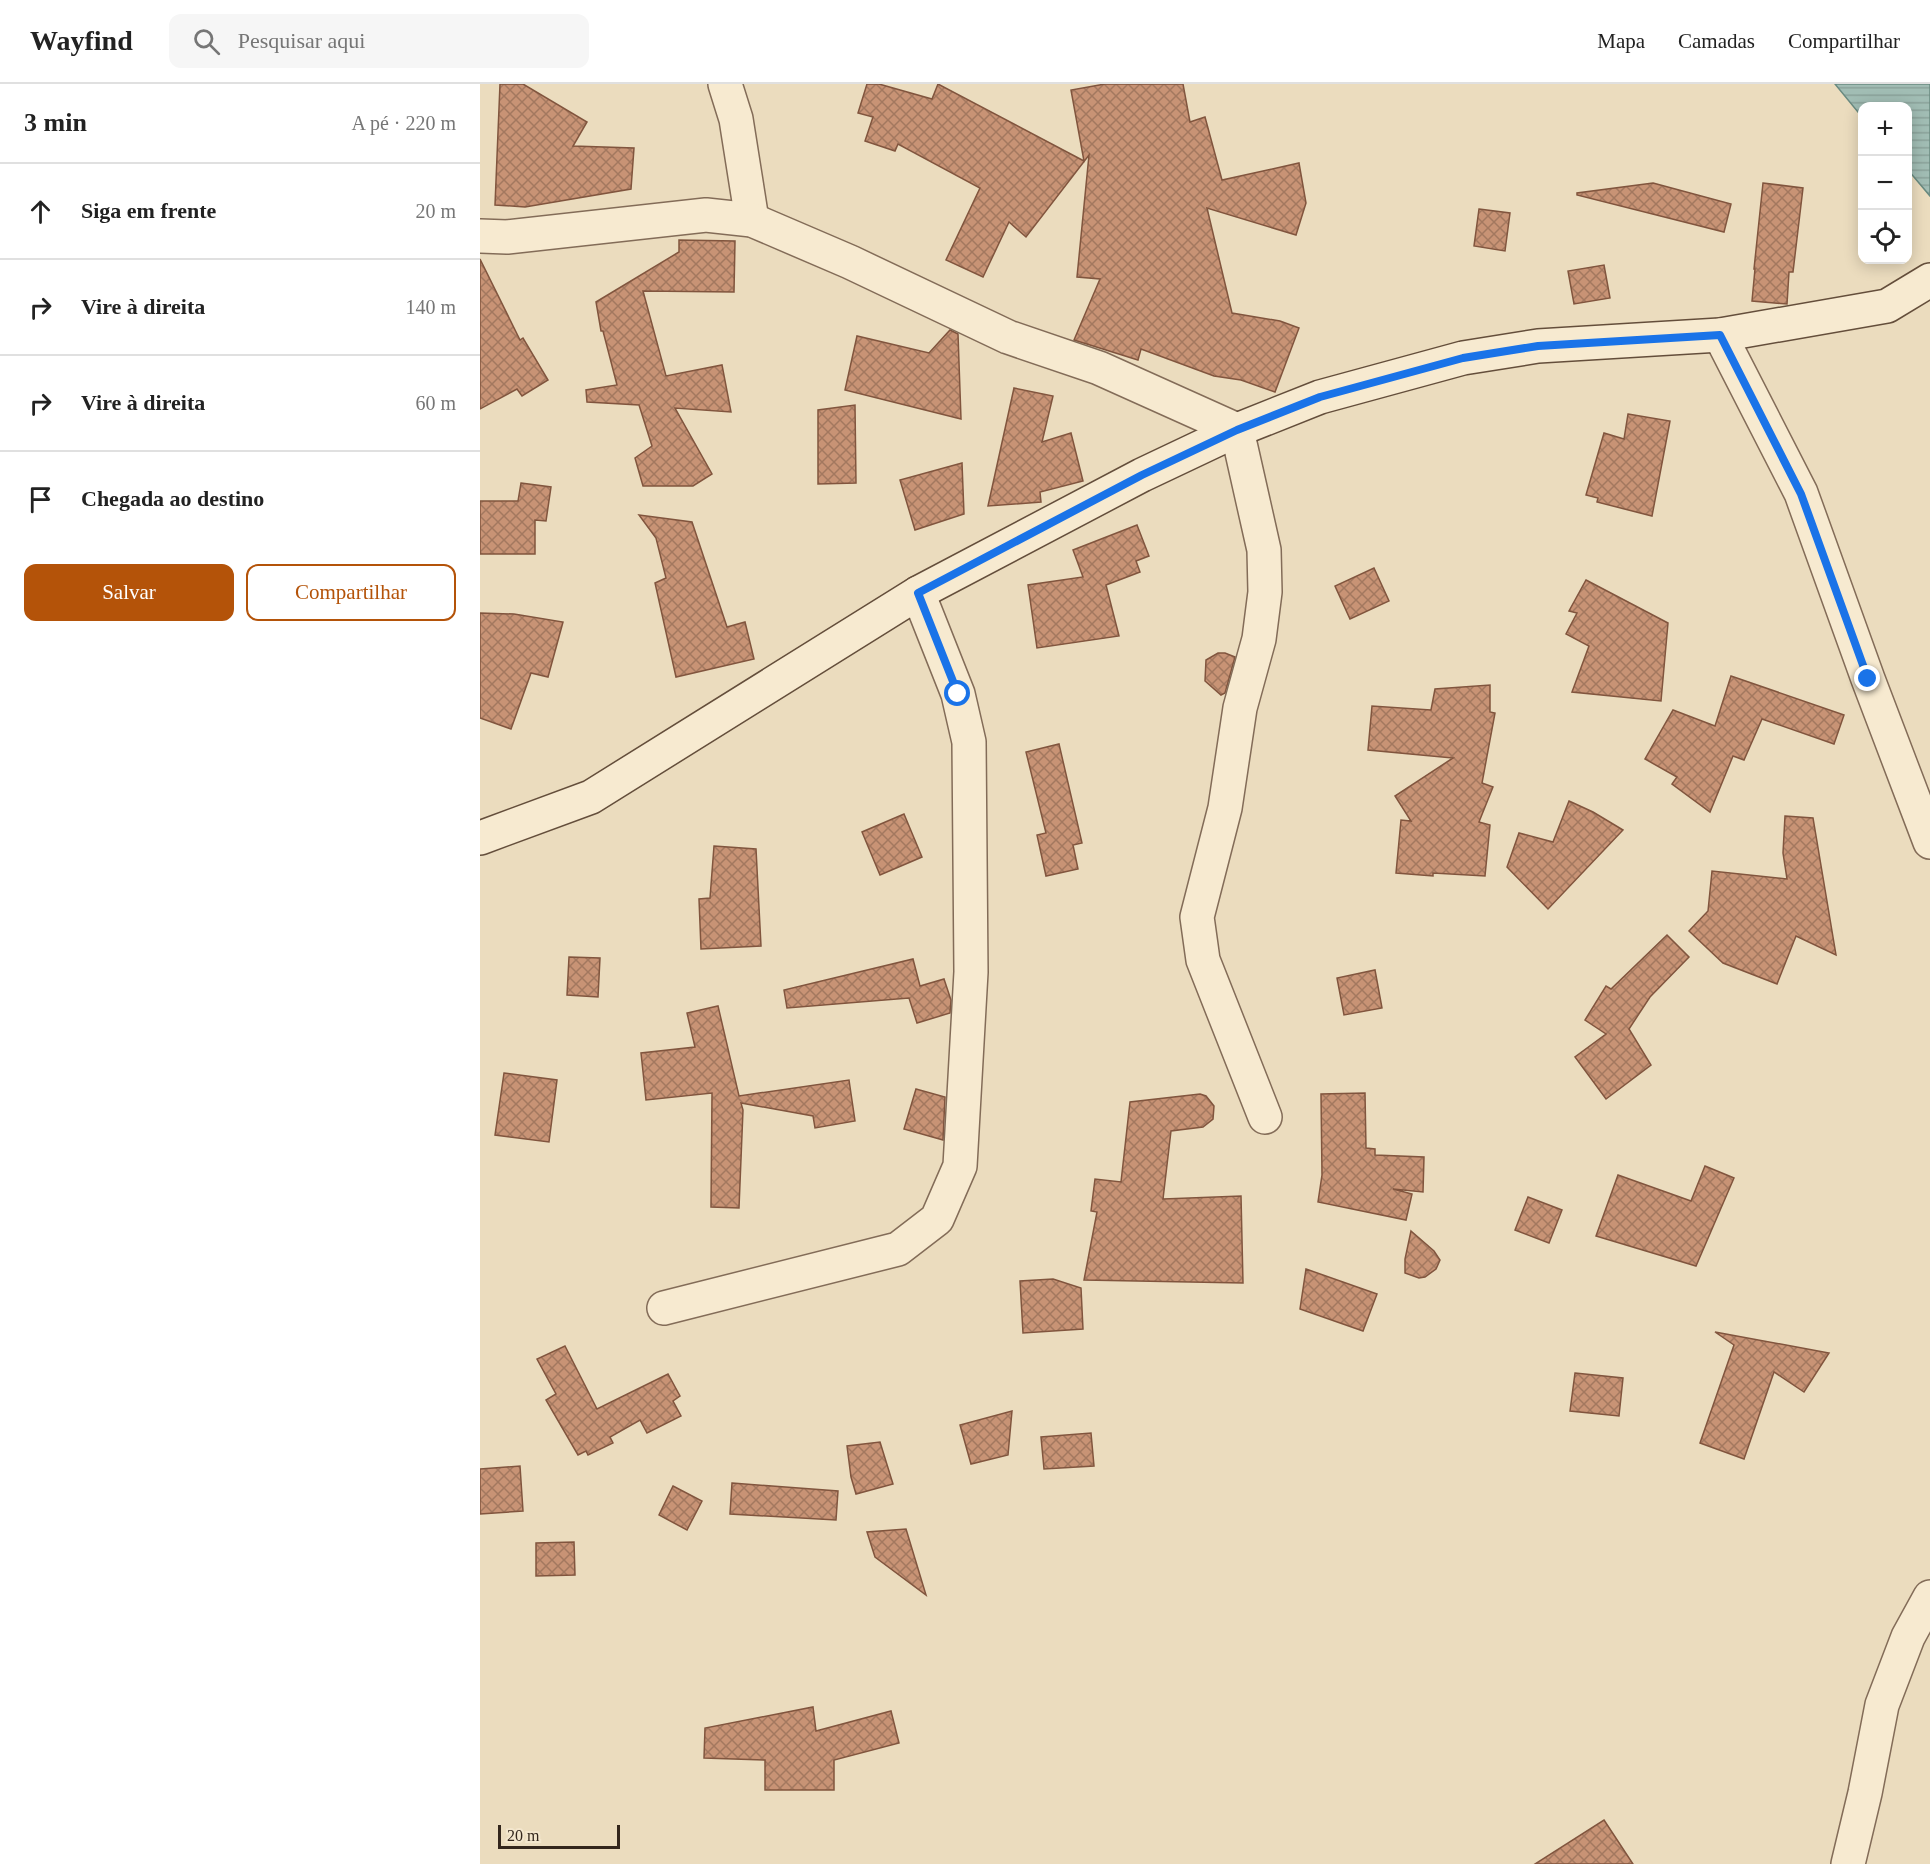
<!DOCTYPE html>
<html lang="pt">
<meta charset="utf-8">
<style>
body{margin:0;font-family:"Times New Roman",serif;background:#f6f6f6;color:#222}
.controls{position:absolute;right:18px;top:18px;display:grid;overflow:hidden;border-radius:12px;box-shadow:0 3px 15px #0003}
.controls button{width:54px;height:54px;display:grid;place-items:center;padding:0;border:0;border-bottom:2px solid #e0e0e0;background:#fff;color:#222;font:30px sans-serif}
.scale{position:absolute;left:18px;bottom:15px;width:122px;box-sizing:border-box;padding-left:6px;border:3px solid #33261c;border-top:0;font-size:16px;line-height:21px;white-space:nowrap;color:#33261c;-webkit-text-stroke:4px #f3e6cd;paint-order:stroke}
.stop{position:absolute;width:18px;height:18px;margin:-14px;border:4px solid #1a73e8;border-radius:50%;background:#fff}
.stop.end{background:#1a73e8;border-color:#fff;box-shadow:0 2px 6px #0008}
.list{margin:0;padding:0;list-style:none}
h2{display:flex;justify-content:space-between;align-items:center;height:78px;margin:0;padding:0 24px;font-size:26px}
h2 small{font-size:20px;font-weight:400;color:#767676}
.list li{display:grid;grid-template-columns:39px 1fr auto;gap:18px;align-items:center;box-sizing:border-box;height:96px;padding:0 24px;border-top:2px solid #e0e0e0}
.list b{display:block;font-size:22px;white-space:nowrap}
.list em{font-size:20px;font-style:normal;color:#767676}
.actions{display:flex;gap:12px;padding:18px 24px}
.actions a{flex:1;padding:14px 0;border:2px solid #b45309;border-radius:12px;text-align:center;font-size:21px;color:#b45309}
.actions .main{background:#b45309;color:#fff}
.icon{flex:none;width:33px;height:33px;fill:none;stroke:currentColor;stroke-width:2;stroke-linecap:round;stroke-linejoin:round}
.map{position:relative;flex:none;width:1450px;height:1780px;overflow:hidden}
header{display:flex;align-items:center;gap:36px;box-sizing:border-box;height:84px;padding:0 30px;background:#fff;border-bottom:2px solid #e0e0e0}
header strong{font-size:28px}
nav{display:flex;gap:33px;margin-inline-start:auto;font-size:21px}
.search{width:420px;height:54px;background:#f6f6f6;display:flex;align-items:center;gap:15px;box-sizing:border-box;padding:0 21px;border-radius:12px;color:#767676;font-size:22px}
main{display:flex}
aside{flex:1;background:#fff}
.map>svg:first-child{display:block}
</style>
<header>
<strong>Wayfind</strong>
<div class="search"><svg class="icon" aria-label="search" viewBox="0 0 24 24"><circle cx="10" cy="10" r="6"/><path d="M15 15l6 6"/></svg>Pesquisar aqui</div>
<nav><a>Mapa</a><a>Camadas</a><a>Compartilhar</a></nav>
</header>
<main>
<aside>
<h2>3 min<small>A pé · 220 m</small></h2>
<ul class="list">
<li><svg class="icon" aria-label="ahead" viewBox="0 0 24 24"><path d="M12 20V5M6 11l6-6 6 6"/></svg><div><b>Siga em frente</b></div><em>20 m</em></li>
<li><svg class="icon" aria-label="right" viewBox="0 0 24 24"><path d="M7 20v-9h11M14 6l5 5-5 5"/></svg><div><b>Vire à direita</b></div><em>140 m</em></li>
<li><svg class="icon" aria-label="right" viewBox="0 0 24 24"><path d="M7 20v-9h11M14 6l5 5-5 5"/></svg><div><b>Vire à direita</b></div><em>60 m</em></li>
<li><svg class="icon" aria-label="arrive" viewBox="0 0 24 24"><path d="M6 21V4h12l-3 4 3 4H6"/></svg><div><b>Chegada ao destino</b></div></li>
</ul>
<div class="actions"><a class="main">Salvar</a><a>Compartilhar</a></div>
</aside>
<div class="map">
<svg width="1450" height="1780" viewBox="0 0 1450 1780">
<defs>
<pattern id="water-rules" width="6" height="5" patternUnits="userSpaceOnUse" patternTransform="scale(1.5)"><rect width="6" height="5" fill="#a1bdb4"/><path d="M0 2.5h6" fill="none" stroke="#8ba29a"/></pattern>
<pattern id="building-cross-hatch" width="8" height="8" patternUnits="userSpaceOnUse" patternTransform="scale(1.5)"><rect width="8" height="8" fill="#c89375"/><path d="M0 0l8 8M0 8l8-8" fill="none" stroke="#a3785f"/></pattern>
</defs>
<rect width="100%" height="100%" fill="#ebdcbe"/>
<polygon fill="url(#water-rules)" stroke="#698a80" stroke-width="1.5" points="1355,0 1450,0 1450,112 1428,86 1428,22 1382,22 1382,33"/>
<g fill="url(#building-cross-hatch)" stroke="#81553e" stroke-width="1.5">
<polygon points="20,0 43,0 107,38 93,62 154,64 151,105 45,123 15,121"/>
<polygon points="387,0 399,0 452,15 458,0 604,77 591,6 625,0 703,0 710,38 725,33 742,96 819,79 826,119 816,151 727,124 752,229 800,237 819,244 795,308 761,296 734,292 661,265 658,276 594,256 620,195 597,193 609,71 546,153 529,138 503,193 466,176 500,104 418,60 415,67 385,57 393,33 378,29"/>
<polygon points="1173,99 1251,120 1244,148 1097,111 1097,109"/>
<polygon points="1283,99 1323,104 1313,188 1309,188 1307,220 1272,217 1275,185 1274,185"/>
<polygon points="999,125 1030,129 1025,167 994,162"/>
<polygon points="199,156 255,157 254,208 163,207 186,292 242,281 251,328 195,324 232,390 213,402 163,402 155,374 172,362 159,321 107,318 106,306 137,301 123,247 121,247 116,218 199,168"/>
<polygon points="0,175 40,256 43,254 68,296 42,312 37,305 0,325"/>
<polygon points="1124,181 1130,214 1094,220 1088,187"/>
<polygon points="470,246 478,250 481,335 365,306 377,252 449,269"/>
<polygon points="534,304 573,312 562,358 591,349 603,397 560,408 561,418 508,422"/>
<polygon points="375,321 376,399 338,400 338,326"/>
<polygon points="1148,330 1190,337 1172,432 1117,418 1118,414 1106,411 1124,349 1144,355"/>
<polygon points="482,379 484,430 435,446 420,396"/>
<polygon points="41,399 71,403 66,437 55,436 55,470 0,470 0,417 38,417"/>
<polygon points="159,431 212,438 247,543 265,538 274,575 196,593 175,499 186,494 176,454"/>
<polygon points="657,441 669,472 656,477 660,488 626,501 639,552 557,564 548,501 603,493 593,466"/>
<polygon points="894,484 909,517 870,535 855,502"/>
<polygon points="1106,496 1188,539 1181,617 1092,608 1109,562 1086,550 1097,529 1089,527"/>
<polygon points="0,529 34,530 83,538 68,593 51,589 31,645 0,634"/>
<polygon points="738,569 745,569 755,573 745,609 741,611 725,597 726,576"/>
<polygon points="1251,592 1364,631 1354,660 1282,635 1264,676 1253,672 1230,728 1192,700 1197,693 1165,675 1193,626 1235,642"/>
<polygon points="1010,601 1010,628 1015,629 1002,699 1013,703 999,738 1010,741 1005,792 953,789 953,792 916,789 921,736 931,737 915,712 973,674 888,666 892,622 951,626 955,605"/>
<polygon points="579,660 602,759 593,761 598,785 566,792 557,751 566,749 546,668"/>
<polygon points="1089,717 1113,728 1143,746 1068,825 1027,783 1039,749 1073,758"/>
<polygon points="424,730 442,773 400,791 382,748"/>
<polygon points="1305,732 1333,734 1356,871 1316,852 1297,900 1243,879 1209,847 1228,827 1232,787 1307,795 1303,769"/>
<polygon points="234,762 276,765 281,862 221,865 219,815 230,814"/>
<polygon points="1187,851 1209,873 1170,913 1149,945 1171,981 1126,1015 1095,973 1126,950 1105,936 1126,902 1131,905"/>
<polygon points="89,873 120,874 118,913 87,911"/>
<polygon points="433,875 440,902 464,895 471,916 470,929 437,939 429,914 307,924 304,906"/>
<polygon points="895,886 902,924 864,931 857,894"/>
<polygon points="238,922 259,1012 369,996 375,1037 335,1044 333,1032 261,1019 263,1026 259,1124 231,1123 232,1009 166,1016 161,969 215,963 207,929"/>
<polygon points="24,989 77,996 69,1058 15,1051"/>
<polygon points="436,1005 465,1013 463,1056 424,1045"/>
<polygon points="885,1009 886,1064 895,1065 895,1071 944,1073 943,1108 913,1105 932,1110 926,1136 838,1118 842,1091 841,1010"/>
<polygon points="720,1010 726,1012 734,1022 733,1035 723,1043 691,1047 683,1115 761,1112 763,1199 604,1196 617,1128 611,1127 615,1095 641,1098 650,1018"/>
<polygon points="1225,1082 1254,1094 1216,1182 1116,1152 1138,1091 1211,1117"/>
<polygon points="1048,1113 1082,1126 1069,1159 1035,1146"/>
<polygon points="931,1147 954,1167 960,1176 956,1185 945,1193 939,1194 925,1189 925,1175"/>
<polygon points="826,1185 897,1210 883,1247 820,1225"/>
<polygon points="573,1195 601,1204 603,1245 543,1249 540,1197"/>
<polygon points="1235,1248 1349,1269 1324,1308 1294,1288 1264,1375 1220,1359 1254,1261"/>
<polygon points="85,1262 117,1325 188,1290 200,1312 193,1317 201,1332 167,1349 160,1336 130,1353 133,1359 108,1371 106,1367 98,1371 66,1316 76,1310 57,1275"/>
<polygon points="1095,1289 1143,1294 1139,1332 1090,1327"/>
<polygon points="532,1327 528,1371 491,1380 480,1341"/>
<polygon points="611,1349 614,1382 564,1385 561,1353"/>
<polygon points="400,1358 413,1400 376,1410 371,1393 367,1362"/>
<polygon points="40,1382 43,1427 0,1430 0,1385"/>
<polygon points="252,1399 358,1407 356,1436 250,1430"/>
<polygon points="193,1402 222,1417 207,1446 179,1431"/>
<polygon points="426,1445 446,1511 395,1473 387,1448"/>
<polygon points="94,1458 95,1491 56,1492 56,1459"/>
<polygon points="333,1623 336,1647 411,1627 419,1659 354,1676 354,1706 285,1706 285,1676 224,1674 225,1644"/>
<polygon points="1124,1736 1153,1780 1055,1780"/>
</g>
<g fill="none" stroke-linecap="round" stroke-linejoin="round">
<defs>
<g id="street">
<polyline points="245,0 256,35 272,136"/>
<polyline points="0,152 27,153 226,131 272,136 370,178 528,253 619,284 757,346 784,466 785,508 779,555 760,624 745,724 717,833 723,876 785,1033"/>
<polyline points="1240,251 1321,409 1388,595 1450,758"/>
<polyline points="184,1224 418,1165 457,1135 480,1082 491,888 489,658 478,610 438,509"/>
<polyline points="1368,1780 1385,1709 1402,1621 1428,1553 1450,1513"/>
</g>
<polyline id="secondary" points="0,754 111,713 438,509 662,391 757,346 840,313 983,274 1058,262 1240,251 1407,222 1450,196"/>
</defs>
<use href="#street" stroke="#836c58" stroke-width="36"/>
<use href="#secondary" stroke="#644e3b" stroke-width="36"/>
<use href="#street" stroke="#f7ead0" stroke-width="33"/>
<use href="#secondary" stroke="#f7ead0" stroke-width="33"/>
</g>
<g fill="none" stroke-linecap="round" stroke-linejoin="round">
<polyline stroke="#1a73e8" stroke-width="8" points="478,610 438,509 662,391 757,346 840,313 983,274 1058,262 1240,251 1321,410 1388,595"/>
</g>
</svg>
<div class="controls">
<button>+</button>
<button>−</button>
<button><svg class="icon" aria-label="locate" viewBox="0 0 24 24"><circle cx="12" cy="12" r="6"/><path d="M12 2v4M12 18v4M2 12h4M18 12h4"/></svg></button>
</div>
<div class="scale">20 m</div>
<div class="stop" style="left:478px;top:610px"></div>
<div class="stop end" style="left:1388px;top:595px"></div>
</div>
</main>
